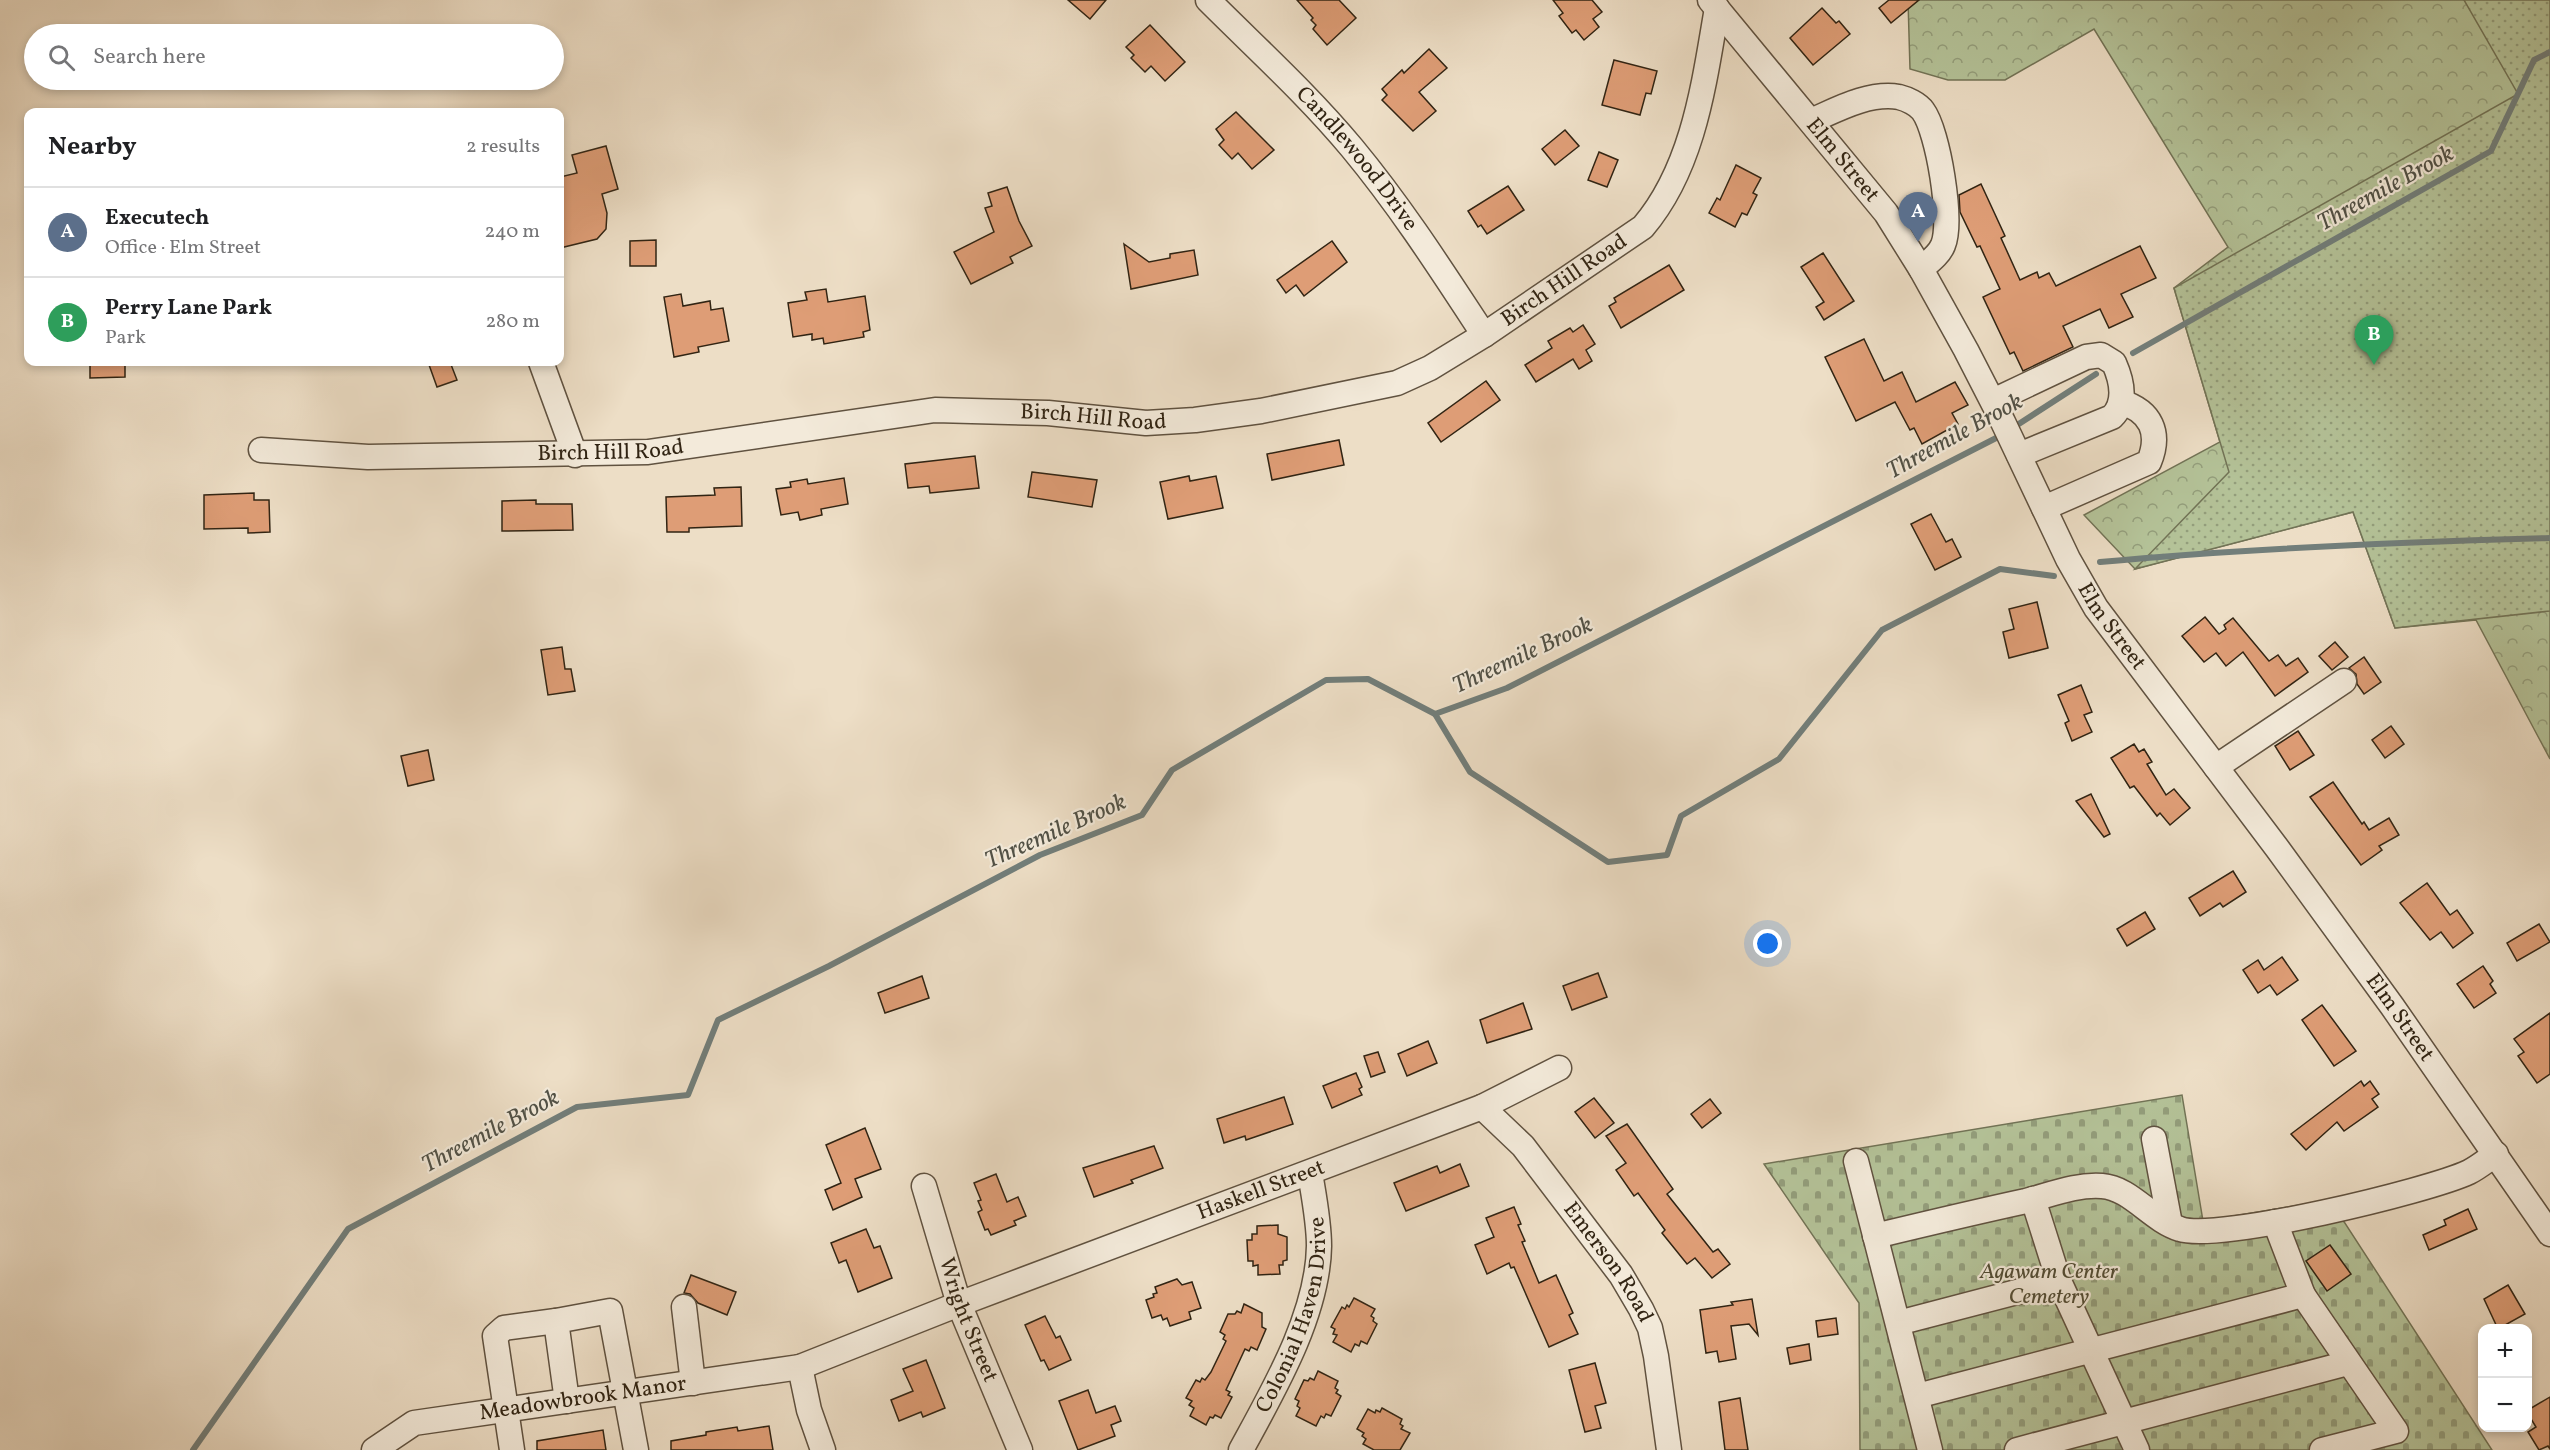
<!DOCTYPE html>
<meta charset="utf-8">
<style>
body{margin:0;font-family:Vollkorn,serif;background:#f2f2f2;color:#202124}
.controls{position:absolute;right:18px;bottom:18px;display:grid;overflow:hidden;border-radius:12px;box-shadow:0 3px 9px #0003}
.controls button{width:54px;height:54px;display:grid;place-items:center;padding:0;border:0;border-bottom:2px solid #e0e0e0;background:#fff;color:#202124;font:30px sans-serif}
.you{position:absolute;left:1768px;top:944px;width:21px;height:21px;margin:-15px;border:4px solid #fff;border-radius:50%;background:#1a73e8;box-shadow:0 0 0 9px #1a73e833}
.badge{display:grid;place-items:center;width:39px;height:39px;border-radius:50%;background:#db2777;color:#fff;font-size:20px;font-weight:700}
.pin{position:absolute;translate:-50% -50px;filter:drop-shadow(0 2px 3px #0008)}
.pin::after{content:'';position:absolute;top:32px;width:21px;height:18px;background:inherit;clip-path:polygon(0 0,100% 0,50% 100%)}
.list{margin:0;padding:0;list-style:none}
h2{display:flex;justify-content:space-between;align-items:center;height:78px;margin:0;padding:0 24px;font-size:26px}
h2 small{font-size:20px;font-weight:400;color:#757577}
.list li{display:grid;grid-template-columns:39px 1fr auto;gap:18px;align-items:center;box-sizing:border-box;height:90px;padding:0 24px;border-top:2px solid #e0e0e0}
.list b{display:block;font-size:22px;white-space:nowrap}
.list p{margin:0;font-size:20px;white-space:nowrap;color:#757577}
.list em{font-size:20px;font-style:normal;color:#757577}
.icon{flex:none;width:33px;height:33px;fill:none;stroke:currentColor;stroke-width:2;stroke-linecap:round;stroke-linejoin:round}
.map{position:relative;flex:none;width:2550px;height:1450px;overflow:hidden}
.search{position:absolute;background:#fff;box-shadow:0 3px 9px #0003;left:24px;top:24px;width:540px;height:66px;display:flex;align-items:center;gap:15px;box-sizing:border-box;padding:0 21px;border-radius:33px;color:#757577;font-size:22px}
.panel{position:absolute;background:#fff;box-shadow:0 3px 9px #0003;left:24px;top:108px;width:540px;height:258px;border-radius:12px}
.map>svg:first-child{display:block}
</style>
<div class="map">
<svg width="2550" height="1450" viewBox="0 0 2550 1450">
<defs>
<pattern id="forest-crowns" width="20" height="18" patternUnits="userSpaceOnUse" patternTransform="scale(1.5)"><rect width="20" height="18" fill="#b4c298"/><path d="M2 6a3 3 0 1 1 6 0M12 15a3 3 0 1 1 6 0" fill="none" stroke="#939d7b"/></pattern>
<pattern id="cemetery-stones" width="16" height="16" patternUnits="userSpaceOnUse" patternTransform="scale(1.5)"><rect width="16" height="16" fill="#b4c298"/><path d="M2 7V4a2 2 0 0 1 4 0v3zM10 15v-3a2 2 0 0 1 4 0v3z" fill="#939d7b"/></pattern>
<pattern id="park-dots" width="8" height="8" patternUnits="userSpaceOnUse" patternTransform="scale(1.5)"><rect width="8" height="8" fill="#b4c298"/><path d="M2 2h.1M6 6h.1" fill="none" stroke="#939d7b" stroke-width="1.8" stroke-linecap="round"/></pattern>
</defs>
<rect width="100%" height="100%" fill="#eddec6"/>
<filter id="stains"><feTurbulence type="fractalNoise" baseFrequency=".00333" numOctaves="4"/><feColorMatrix values="0 0 0 0 .2 0 0 0 0 .09 0 0 0 0 .02 0 0 0 .5 -.17"/></filter>
<radialGradient id="worn" r=".72"><stop offset=".6" stop-color="#630" stop-opacity="0"/><stop offset="1" stop-color="#630" stop-opacity=".3"/></radialGradient>
<polygon fill="url(#forest-crowns)" stroke="#727356" stroke-width="1.5" points="1908,0 2550,0 2550,759 2476,620 2395,628 2353,512 2135,569 2084,515 2220,442 2174,288 2228,247 2094,29 2005,80 1948,80 1910,69"/>
<polygon fill="url(#cemetery-stones)" stroke="#727356" stroke-width="1.5" points="2182,1095 2203,1221 2330,1200 2492,1450 1860,1450 1859,1303 1764,1164"/>
<polygon fill="url(#park-dots)" stroke="#727356" stroke-width="1.5" points="2464,0 2550,0 2550,611 2395,628 2353,512 2135,569 2229,472 2174,288 2518,94"/>
<g fill="none" stroke-linecap="round" stroke-linejoin="round">
<g stroke="#727e7a" stroke-width="6">
<polyline points="2133,353 2491,151 2534,60 2550,52"/>
<polyline points="2011,429 2096,374"/>
<path d="M2100,562C2250,548 2400,542 2550,538"/>
<polyline points="1435,714 1470,772 1608,862 1667,855 1681,816 1779,759 1882,630 2000,569 2054,576"/>
<polyline points="193,1450 348,1229 577,1107 688,1095 718,1020 829,966 1040,855 1142,815 1172,770 1326,680 1368,679 1435,714 1507,688 2002,435"/>
</g>
</g>
<g fill="#de9d76" stroke="#312413" stroke-width="1.5">
<polygon points="1068,0 1106,0 1090,19"/>
<polygon points="1297,0 1339,0 1356,18 1327,45 1313,29 1316,25 1311,20 1313,18"/>
<polygon points="1553,0 1592,0 1602,12 1593,19 1599,27 1584,40 1576,30 1572,33 1559,16 1563,13"/>
<polygon points="1889,0 1919,0 1891,23 1879,8"/>
<polygon points="1822,8 1836,23 1839,21 1850,34 1813,65 1790,38"/>
<polygon points="1150,25 1185,62 1165,81 1151,66 1145,72 1131,58 1134,55 1126,47"/>
<polygon points="1429,49 1447,68 1419,92 1436,111 1413,131 1382,100 1387,95 1382,89 1402,70 1404,73"/>
<polygon points="1614,60 1657,71 1651,94 1646,93 1640,115 1602,105"/>
<polygon points="1236,112 1274,150 1252,169 1238,153 1232,159 1219,145 1224,140 1216,129"/>
<polygon points="1565,130 1579,146 1555,165 1542,149"/>
<polygon points="606,146 618,189 602,194 607,213 606,229 597,239 560,248 560,177 577,173 572,155"/>
<polygon points="1599,152 1618,160 1607,187 1588,180"/>
<polygon points="1736,165 1761,178 1753,193 1757,195 1747,215 1742,213 1735,227 1709,213 1717,198 1720,200"/>
<polygon points="1981,184 2005,236 2001,238 2020,280 2037,272 2039,278 2049,273 2056,286 2140,246 2156,278 2121,294 2133,317 2109,328 2100,309 2063,326 2073,347 2023,371 2014,352 2010,354 1983,297 2000,289 1980,246 1977,247 1960,212 1959,195"/>
<polygon points="1508,186 1524,210 1487,234 1481,225 1478,227 1468,211"/>
<polygon points="1007,187 1019,221 1032,246 1010,257 1013,263 971,284 954,252 994,232 985,208 992,206 988,193"/>
<polygon points="656,240 656,266 630,266 630,241"/>
<polygon points="1332,241 1347,262 1304,296 1296,285 1286,293 1277,280"/>
<polygon points="1124,244 1149,262 1170,258 1170,254 1194,250 1198,275 1131,289"/>
<polygon points="1823,253 1854,301 1824,320 1816,307 1824,302 1801,267"/>
<polygon points="1669,265 1684,290 1621,328 1609,306 1616,302 1614,298"/>
<polygon points="826,289 828,302 865,296 870,330 863,332 864,337 824,344 823,338 812,340 812,334 793,337 788,303 807,300 805,292"/>
<polygon points="681,294 683,306 710,301 711,310 723,308 729,341 698,347 699,352 674,357 664,297"/>
<polygon points="1583,325 1595,344 1586,350 1592,361 1579,369 1573,359 1536,382 1525,365 1552,348 1548,341 1570,328 1573,332"/>
<polygon points="1864,339 1884,381 1902,372 1916,402 1955,382 1968,405 1952,413 1958,424 1922,444 1914,428 1910,430 1895,402 1856,421 1825,357"/>
<polygon points="90,362 125,362 125,377 90,378"/>
<polygon points="428,362 450,362 457,380 437,387"/>
<polygon points="1486,381 1500,400 1441,442 1428,423"/>
<polygon points="1339,440 1344,465 1272,480 1267,454"/>
<polygon points="975,456 979,488 930,493 929,486 908,488 905,464"/>
<polygon points="1032,472 1097,480 1092,507 1028,497"/>
<polygon points="1189,476 1190,481 1216,476 1223,508 1168,519 1160,482"/>
<polygon points="844,478 848,504 821,509 822,515 800,520 798,512 781,515 776,489 791,487 790,482 807,479 808,484"/>
<polygon points="741,487 742,526 689,528 689,532 667,532 666,497 715,495 714,488"/>
<polygon points="254,493 254,500 269,500 270,532 248,533 248,528 204,529 204,495"/>
<polygon points="536,500 536,504 572,504 573,530 502,531 502,501"/>
<polygon points="1931,514 1946,542 1952,539 1961,557 1935,570 1911,524"/>
<polygon points="2037,602 2048,648 2009,658 2003,632 2014,629 2009,609"/>
<polygon points="2205,617 2219,634 2226,629 2224,625 2233,618 2269,661 2278,655 2286,666 2298,658 2308,672 2275,696 2243,652 2226,666 2216,653 2204,662 2182,636"/>
<polygon points="2335,642 2348,657 2332,670 2319,656"/>
<polygon points="562,647 565,669 571,669 575,691 548,695 541,650"/>
<polygon points="2364,657 2381,682 2364,694 2357,684 2356,674 2349,668"/>
<polygon points="2081,685 2092,712 2084,715 2092,732 2072,741 2065,723 2069,721 2058,695"/>
<polygon points="2391,726 2404,744 2385,758 2372,740"/>
<polygon points="2298,731 2314,755 2290,770 2275,746"/>
<polygon points="2134,744 2139,752 2144,749 2152,762 2147,764 2166,795 2174,789 2190,808 2170,825 2160,813 2157,816 2134,786 2130,788 2111,758"/>
<polygon points="428,750 434,780 408,786 401,756"/>
<polygon points="2333,782 2362,824 2364,822 2369,830 2389,818 2399,835 2379,846 2382,850 2361,865 2310,797"/>
<polygon points="2091,794 2110,834 2104,837 2076,801"/>
<polygon points="2233,871 2246,892 2223,907 2220,903 2200,916 2189,898"/>
<polygon points="2427,883 2450,915 2457,910 2473,933 2453,948 2441,932 2430,940 2400,903"/>
<polygon points="2145,912 2155,929 2127,946 2117,929"/>
<polygon points="2539,924 2550,942 2517,961 2507,943"/>
<polygon points="2282,957 2298,980 2277,995 2270,985 2258,993 2243,970 2258,960 2264,970"/>
<polygon points="2483,966 2493,981 2490,984 2496,993 2474,1008 2457,984"/>
<polygon points="1598,973 1607,997 1572,1010 1563,986"/>
<polygon points="922,976 929,998 885,1013 878,993"/>
<polygon points="1523,1003 1532,1029 1487,1043 1480,1020"/>
<polygon points="2322,1005 2356,1051 2334,1066 2302,1020"/>
<polygon points="2550,1013 2550,1074 2537,1083 2518,1056 2524,1052 2514,1039"/>
<polygon points="1428,1041 1437,1063 1407,1076 1398,1054"/>
<polygon points="1378,1052 1385,1072 1371,1077 1364,1056"/>
<polygon points="1356,1073 1362,1087 1359,1089 1362,1095 1332,1108 1323,1086"/>
<polygon points="2361,1081 2364,1086 2370,1081 2379,1094 2372,1099 2378,1107 2344,1131 2337,1122 2306,1150 2291,1134"/>
<polygon points="1284,1097 1293,1124 1246,1140 1245,1136 1224,1143 1217,1119"/>
<polygon points="1594,1098 1614,1123 1595,1138 1575,1112"/>
<polygon points="1710,1099 1721,1113 1702,1128 1691,1114"/>
<polygon points="1627,1124 1673,1189 1667,1194 1713,1252 1718,1249 1730,1264 1712,1278 1695,1258 1687,1264 1662,1233 1665,1230 1638,1193 1634,1196 1616,1170 1626,1163 1606,1136"/>
<polygon points="865,1128 881,1169 855,1179 862,1197 833,1210 825,1190 841,1183 826,1145"/>
<polygon points="1154,1146 1163,1168 1131,1180 1133,1183 1094,1197 1083,1168"/>
<polygon points="1460,1164 1469,1186 1406,1211 1394,1183 1437,1166 1440,1173"/>
<polygon points="996,1174 1007,1202 1018,1197 1026,1216 1014,1221 1016,1225 991,1235 988,1229 985,1230 978,1212 982,1210 978,1201 981,1200 974,1183"/>
<polygon points="1514,1207 1521,1224 1518,1225 1525,1241 1522,1242 1539,1283 1556,1275 1573,1313 1569,1315 1578,1334 1549,1347 1514,1267 1511,1268 1509,1263 1487,1274 1475,1245 1494,1237 1486,1218"/>
<polygon points="2468,1209 2477,1229 2429,1250 2423,1235 2446,1225 2444,1220"/>
<polygon points="1278,1225 1278,1234 1287,1237 1287,1260 1283,1261 1283,1265 1279,1265 1280,1274 1258,1275 1258,1265 1253,1266 1253,1261 1248,1261 1247,1240 1252,1240 1252,1234 1257,1234 1257,1226"/>
<polygon points="866,1229 874,1248 880,1246 892,1278 858,1292 846,1260 839,1263 831,1243"/>
<polygon points="2330,1245 2351,1274 2327,1291 2306,1261"/>
<polygon points="691,1275 736,1292 727,1315 698,1303 690,1294 684,1293"/>
<polygon points="1177,1279 1182,1285 1192,1282 1201,1308 1189,1312 1191,1319 1170,1326 1167,1318 1163,1320 1161,1315 1152,1318 1146,1300 1154,1297 1153,1294 1157,1293 1155,1287"/>
<polygon points="2508,1285 2525,1314 2498,1329 2484,1299"/>
<polygon points="1354,1298 1375,1309 1371,1316 1374,1318 1373,1321 1377,1324 1367,1344 1361,1341 1359,1346 1355,1344 1351,1352 1333,1342 1337,1335 1333,1334 1335,1329 1331,1327 1342,1307 1345,1309 1347,1305 1349,1307"/>
<polygon points="1752,1299 1758,1335 1749,1324 1731,1326 1736,1359 1719,1362 1717,1351 1706,1353 1700,1310 1733,1305 1731,1302"/>
<polygon points="1244,1304 1262,1313 1262,1327 1266,1329 1257,1350 1251,1347 1249,1351 1245,1349 1226,1390 1230,1392 1228,1395 1232,1397 1221,1418 1215,1415 1213,1418 1210,1417 1206,1425 1190,1416 1194,1408 1189,1405 1192,1401 1186,1398 1196,1380 1200,1382 1202,1378 1205,1380 1211,1372 1226,1341 1223,1339 1225,1335 1220,1332 1228,1314 1235,1314 1237,1311 1241,1313"/>
<polygon points="1045,1316 1056,1338 1060,1336 1071,1360 1049,1370 1044,1360 1041,1361 1025,1325"/>
<polygon points="1836,1318 1838,1334 1818,1337 1816,1321"/>
<polygon points="1809,1344 1811,1360 1790,1364 1787,1348"/>
<polygon points="926,1360 945,1408 923,1417 921,1412 899,1421 891,1400 913,1391 903,1369"/>
<polygon points="1595,1363 1606,1403 1595,1406 1601,1428 1585,1432 1569,1370"/>
<polygon points="1318,1371 1338,1381 1335,1388 1338,1390 1336,1393 1341,1396 1331,1416 1326,1414 1324,1418 1321,1416 1316,1426 1296,1416 1300,1408 1297,1406 1299,1401 1295,1399 1304,1380 1308,1381 1310,1378 1314,1380"/>
<polygon points="1088,1390 1096,1413 1115,1406 1121,1421 1111,1425 1115,1436 1078,1450 1059,1401"/>
<polygon points="2550,1397 2550,1449 2548,1446 2539,1450 2528,1432 2536,1427 2528,1414 2528,1410"/>
<polygon points="1740,1398 1748,1450 1725,1450 1719,1402"/>
<polygon points="1382,1408 1402,1419 1400,1424 1403,1426 1401,1429 1410,1433 1400,1450 1374,1450 1363,1444 1366,1439 1362,1436 1364,1433 1357,1429 1368,1409 1375,1413 1376,1410 1380,1412"/>
<polygon points="769,1426 773,1450 671,1450 671,1441 706,1435 706,1432 737,1427 738,1431"/>
<polygon points="603,1430 606,1450 537,1450 537,1441"/>
</g>
<g fill="none" stroke-linecap="round" stroke-linejoin="round">
<defs>
<g id="minor">
<path id="s1" d="M1208,0C1257,49 1308,95 1352,148C1401,207 1442,271 1484,335"/>
<path id="s2" d="M1710,0L1886,213L1921,269L1966,350L2003,422L2068,559L2096,608L2277,848L2392,1006L2550,1234"/>
<path d="M1811,121C1838,109 1869,92 1899,97C1907,99 1918,104 1923,111C1938,131 1953,221 1943,245C1939,255 1929,262 1921,269"/>
<polyline points="541,362 575,455"/>
<path d="M1993,401L2086,357L2101,355L2114,363C2122,381 2127,402 2112,417L2019,455"/>
<path id="s3" d="M261,450L368,457L648,452L935,410L1048,413L1146,423L1195,420L1261,411L1397,383L1430,368L1484,335L1643,227C1694,167 1704,83 1717,8"/>
<path d="M2044,508L2149,462C2161,433 2151,411 2121,402"/>
<polyline points="2216,767 2344,681"/>
<path id="s4" d="M1482,1107L1523,1146L1621,1275L1641,1309L1650,1328L1656,1356L1669,1450"/>
<polyline points="2154,1139 2170,1224"/>
<polyline points="1856,1161 1930,1450"/>
<path id="s5" d="M924,1186L959,1304L1020,1450"/>
<polyline points="2033,1199 2059,1281 2137,1450"/>
<polyline points="2275,1222 2303,1295 2396,1431 2322,1450"/>
<path d="M1875,1236C1925,1224 1975,1212 2026,1201C2050,1195 2076,1184 2102,1186C2131,1188 2151,1220 2180,1229C2218,1242 2429,1191 2469,1172C2479,1167 2487,1160 2496,1154"/>
<polyline points="684,1307 693,1383"/>
<polyline points="1898,1323 2059,1281"/>
<polyline points="800,1367 809,1410 823,1450"/>
<polyline points="1917,1396 2303,1295"/>
<polyline points="567,1401 556,1321 610,1311 636,1450"/>
<path id="s6" d="M374,1450L414,1423L800,1367L959,1304L1482,1107L1559,1068"/>
<polyline points="512,1450 495,1336 504,1328 556,1321"/>
<path id="s7" d="M1241,1450C1273,1391 1318,1315 1319,1246C1319,1222 1314,1197 1310,1173"/>
<polyline points="2017,1450 2348,1363"/>
</g>
</defs>
<use href="#minor" stroke="#605240" stroke-width="27"/>
<use href="#minor" stroke="#f3eada" stroke-width="24"/>
</g>
<g text-anchor="middle" dominant-baseline="central" stroke-width="4.5" stroke-linejoin="round" paint-order="stroke">
<g font-size="22" fill="#312413" stroke="#f3eada">
<text stroke="none"><textPath href="#s1" startOffset="218">Candlewood Drive</textPath></text>
<text stroke="none"><textPath href="#s2" startOffset="208">Elm Street</textPath></text>
<text stroke="none"><textPath href="#s3" startOffset="1340">Birch Hill Road</textPath></text>
<text stroke="none"><textPath href="#s3" startOffset="836">Birch Hill Road</textPath></text>
<text stroke="none"><textPath href="#s3" startOffset="350">Birch Hill Road</textPath></text>
<text stroke="none"><textPath href="#s2" startOffset="748">Elm Street</textPath></text>
<text stroke="none"><textPath href="#s2" startOffset="1234">Elm Street</textPath></text>
<text stroke="none"><textPath href="#s6" startOffset="932">Haskell Street</textPath></text>
<text stroke="none"><textPath href="#s4" startOffset="201">Emerson Road</textPath></text>
<text stroke="none"><textPath href="#s7" startOffset="147">Colonial Haven Drive</textPath></text>
<text stroke="none"><textPath href="#s5" startOffset="141">Wright Street</textPath></text>
<text stroke="none"><textPath href="#s6" startOffset="219">Meadowbrook Manor</textPath></text>
</g>
<g font-size="22" font-style="italic" fill="#524c34" stroke="#f3eada">
<text x="2049" y="1272">Agawam Center<tspan x="2049" dy="25">Cemetery</tspan></text>
</g>
<g font-size="24" font-style="italic" fill="#515146" stroke="#f3eada">
<text transform="translate(2386 189) rotate(-29)">Threemile Brook</text>
<text transform="translate(1955 437) rotate(-29)">Threemile Brook</text>
<text transform="translate(1523 656) rotate(-25)">Threemile Brook</text>
<text transform="translate(1056 832) rotate(-24)">Threemile Brook</text>
<text transform="translate(491 1132) rotate(-28)">Threemile Brook</text>
</g>
</g>
<rect width="100%" height="100%" filter="url(#stains)"/>
<rect width="100%" height="100%" fill="url(#worn)"/>
</svg>
<div class="controls">
<button>+</button>
<button>−</button>
</div>
<div class="you"></div>
<div class="pin badge" style="left:1918px;top:242px;background:#5c6f8a">A</div>
<div class="pin badge" style="left:2374px;top:365px;background:#2e9e5b">B</div>
<div class="search"><svg class="icon" aria-label="search" viewBox="0 0 24 24"><circle cx="10" cy="10" r="6"/><path d="M15 15l6 6"/></svg>Search here</div>
<section class="panel">
<h2>Nearby<small>2 results</small></h2>
<ul class="list">
<li><span class="badge" style="background:#5c6f8a">A</span><div><b>Executech</b><p>Office · Elm Street</p></div><em>240 m</em></li>
<li><span class="badge" style="background:#2e9e5b">B</span><div><b>Perry Lane Park</b><p>Park</p></div><em>280 m</em></li>
</ul>
</section>
</div>
